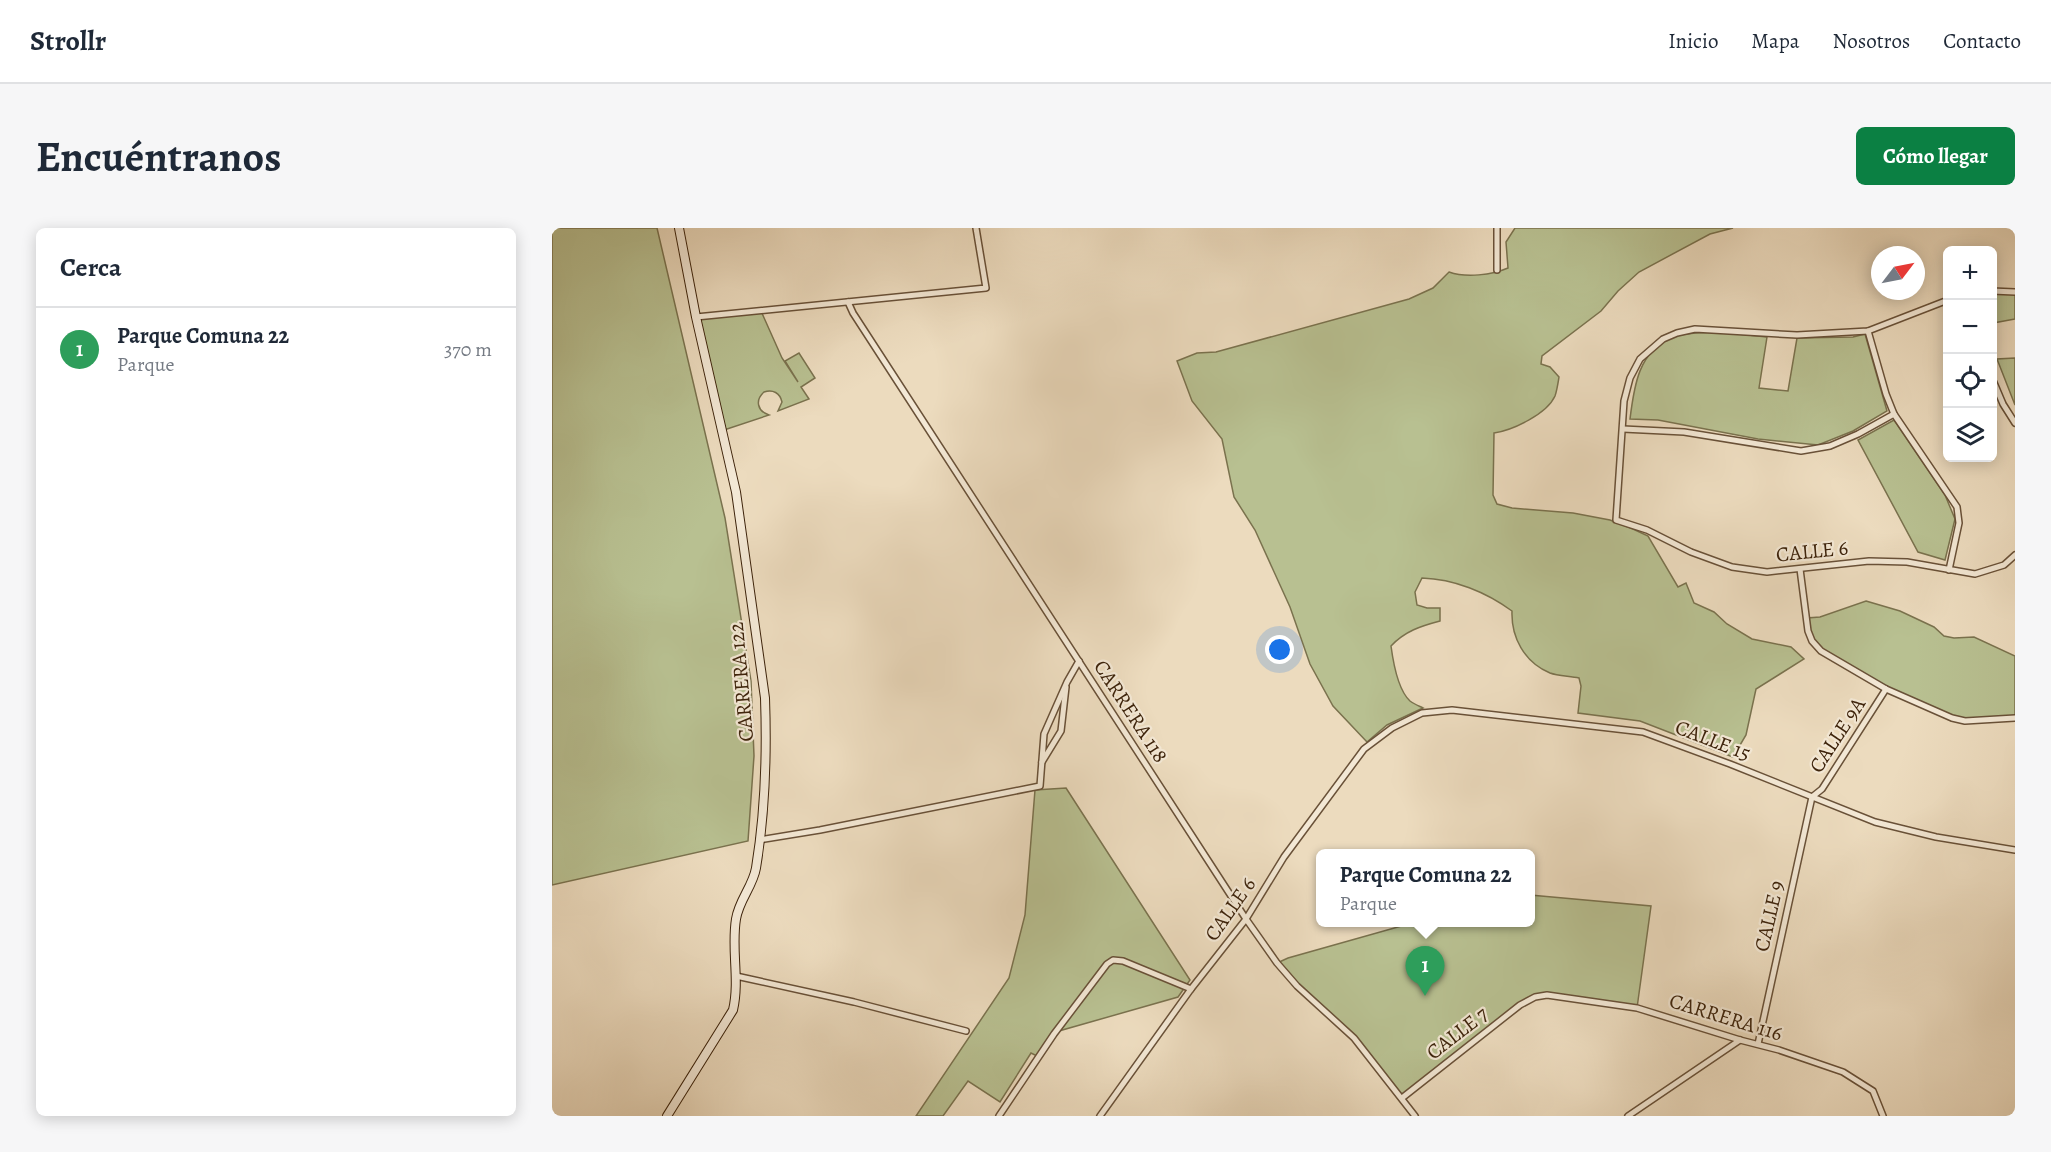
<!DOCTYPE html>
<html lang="es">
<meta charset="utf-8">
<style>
body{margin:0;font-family:Alegreya,serif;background:#f6f6f7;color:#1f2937}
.controls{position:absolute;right:18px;top:18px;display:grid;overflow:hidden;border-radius:9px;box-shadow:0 3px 15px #0003}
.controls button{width:54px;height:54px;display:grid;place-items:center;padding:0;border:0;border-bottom:2px solid #e0e1e3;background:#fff;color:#1f2937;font:30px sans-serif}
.compass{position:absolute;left:1319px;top:18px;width:54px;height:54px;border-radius:50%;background:#fff;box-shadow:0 3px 15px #0003;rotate:58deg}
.you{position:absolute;left:728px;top:422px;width:21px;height:21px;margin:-15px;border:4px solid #fff;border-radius:50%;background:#1a73e8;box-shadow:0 0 0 9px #1a73e833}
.badge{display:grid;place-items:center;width:39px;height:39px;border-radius:50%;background:#0b8043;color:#fff;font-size:20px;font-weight:700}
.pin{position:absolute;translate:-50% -50px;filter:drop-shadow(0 2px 3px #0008)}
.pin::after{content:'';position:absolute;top:32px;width:21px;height:18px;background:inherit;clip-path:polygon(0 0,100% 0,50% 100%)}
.popup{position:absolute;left:764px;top:621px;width:219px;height:78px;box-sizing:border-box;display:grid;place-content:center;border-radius:9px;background:#fff;filter:drop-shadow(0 2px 4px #0005);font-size:20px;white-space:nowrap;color:#747a83}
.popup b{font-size:22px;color:#1f2937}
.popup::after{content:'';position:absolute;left:50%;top:100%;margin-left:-12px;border:12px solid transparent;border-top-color:#fff}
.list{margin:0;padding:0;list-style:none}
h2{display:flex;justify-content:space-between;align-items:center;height:78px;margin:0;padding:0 24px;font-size:26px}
h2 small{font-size:20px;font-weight:400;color:#747a83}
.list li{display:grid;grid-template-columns:39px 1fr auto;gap:18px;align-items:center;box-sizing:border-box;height:84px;padding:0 24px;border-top:2px solid #e0e1e3}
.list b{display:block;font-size:22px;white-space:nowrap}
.list p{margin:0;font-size:20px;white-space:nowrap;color:#747a83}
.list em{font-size:20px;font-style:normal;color:#747a83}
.icon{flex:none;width:33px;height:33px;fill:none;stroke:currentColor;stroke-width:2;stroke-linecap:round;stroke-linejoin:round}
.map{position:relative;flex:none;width:1463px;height:888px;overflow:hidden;border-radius:9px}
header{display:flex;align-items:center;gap:36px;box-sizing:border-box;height:84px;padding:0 30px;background:#fff;border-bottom:2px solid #e0e1e3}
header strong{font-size:28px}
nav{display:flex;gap:33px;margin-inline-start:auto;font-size:21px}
.intro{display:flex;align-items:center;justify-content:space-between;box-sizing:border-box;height:144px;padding:0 36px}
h1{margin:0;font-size:42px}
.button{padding:15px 27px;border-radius:9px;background:#0b8043;color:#fff;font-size:21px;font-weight:700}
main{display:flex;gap:36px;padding:0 36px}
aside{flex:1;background:#fff;border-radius:9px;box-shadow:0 3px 15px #0003}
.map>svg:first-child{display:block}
</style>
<header>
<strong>Strollr</strong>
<nav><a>Inicio</a><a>Mapa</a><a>Nosotros</a><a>Contacto</a></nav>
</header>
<div class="intro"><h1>Encuéntranos</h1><a class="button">Cómo llegar</a></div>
<main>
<aside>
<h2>Cerca<small></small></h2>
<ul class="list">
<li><span class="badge" style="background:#2e9e5b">1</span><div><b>Parque Comuna 22</b><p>Parque</p></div><em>370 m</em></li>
</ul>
</aside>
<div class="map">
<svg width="1463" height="888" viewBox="0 0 1463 888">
<rect width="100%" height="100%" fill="#ecdbbe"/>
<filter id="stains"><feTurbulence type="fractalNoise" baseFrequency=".00333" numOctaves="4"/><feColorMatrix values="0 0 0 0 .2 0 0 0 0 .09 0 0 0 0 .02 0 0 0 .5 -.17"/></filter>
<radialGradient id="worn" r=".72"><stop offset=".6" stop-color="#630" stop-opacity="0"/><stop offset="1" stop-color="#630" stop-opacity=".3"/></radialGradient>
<g fill="#b8c091" stroke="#7a724e" stroke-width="1.5">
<polygon points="0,0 105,0 173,290 199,453 202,528 196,613 0,657"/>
<path d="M963,0H1181L1158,6L1087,44L1066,63L1049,83L990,128L989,136L998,139L1007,149C1006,155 1005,162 1003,168C995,186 961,202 942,205L941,267L945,276L960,280L1021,285L1058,292L1081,301L1096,308L1126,359L1134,355L1142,375L1162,384L1175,396L1200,411L1239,419L1252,431L1204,461L1194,507L1181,529L1088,493L1026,485L1029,458L1027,450C1018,448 1006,448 998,445C972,434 959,409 960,383C934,364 902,351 870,350L863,364L865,377L875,380H888V393C869,398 853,403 839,418C841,433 846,462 858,473C862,476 867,478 871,480L835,497L815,514L781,478L758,436L738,379L703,302L682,269L670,211L640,173L625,133L645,125L664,124L857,71L881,60L897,44C914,50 940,47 956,40L954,14Z"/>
<polygon points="1440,66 1463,66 1463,91 1441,95"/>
<path d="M209,83L230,130L246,154L233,133L247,125L263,150L249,159L257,171L226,183L230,174C228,165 221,161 212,164C203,172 205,183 217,187L169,203L144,89Z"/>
<path d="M1167,104L1215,109L1207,160L1236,163L1245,110L1301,109L1313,106L1335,183L1301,203L1266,217L1206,211L1106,192L1078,191C1082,159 1086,123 1121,109C1134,104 1153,105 1167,104Z"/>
<polygon points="1463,130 1463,177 1445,131"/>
<polygon points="1342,192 1393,267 1403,291 1393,332 1366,324 1306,212"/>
<polygon points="1314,373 1348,383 1382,399 1392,408 1402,410 1422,409 1463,428 1463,490 1413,493 1334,461 1269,423 1260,413 1255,390 1268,389"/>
<polygon points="514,560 638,752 626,769 507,803 489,830 479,825 448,874 416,853 391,888 364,888 457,750 473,687 483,562"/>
<polygon points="978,667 1099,678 1085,780 995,767 974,773 850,870 802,810 725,735 736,730 860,695 978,694"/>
</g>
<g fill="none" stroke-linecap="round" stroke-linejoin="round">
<defs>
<g id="street">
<polyline points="945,42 945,0"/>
<polyline points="1440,63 1463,64"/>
<polyline points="1396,72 1316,103 1245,107 1143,101 1125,105 1111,111 1088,131 1078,150 1072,173 1064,292 1095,302 1139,324 1180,339 1215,344 1317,333 1355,334 1423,346 1452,337 1463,327"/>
<polyline points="296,74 301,85 694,691 725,735 745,758 802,810 863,888"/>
<polyline points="144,89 434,60 424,0"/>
<polyline points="1316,103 1334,166 1342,186 1405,279 1407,295 1397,342"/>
<polyline points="1440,150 1451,176 1463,195"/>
<polyline points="1071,201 1132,204 1249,223 1278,218 1306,206 1342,186"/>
<polyline points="1248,341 1256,403 1260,413 1269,423 1334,461 1400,490 1413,493 1463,490"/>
<polyline points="490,534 509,503 514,459"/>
<polyline points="1260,569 1270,561 1334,461"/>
<polyline points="207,612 268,602 488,558 492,506 515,454 527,433"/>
<polyline points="184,748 302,774 414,803"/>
<polyline points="1206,816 1260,569"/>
<polyline points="850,870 968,777 983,769 995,767 1085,780 1188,812 1227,822 1291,844 1321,863 1331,888"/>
<polyline points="447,888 502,806 555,736 561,732 571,733 639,761"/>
<polyline points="548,888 639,761 694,691 732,629 812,521 840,500 870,485 900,482 1091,504 1178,536 1323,594 1384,609 1463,622"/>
<polyline points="1076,888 1188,812"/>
</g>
<path id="secondary" d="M115,888L181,782C188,752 179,721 184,691C187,672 201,658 204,640C213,585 215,526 213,470L184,264L144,89L127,0"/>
</defs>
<use href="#street" stroke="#695138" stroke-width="8"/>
<use href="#secondary" stroke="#3d230b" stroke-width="10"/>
<use href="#street" stroke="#f3e8d5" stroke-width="5"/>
<use href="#secondary" stroke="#f3e8d5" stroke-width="8"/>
</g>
<g text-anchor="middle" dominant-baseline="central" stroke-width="4.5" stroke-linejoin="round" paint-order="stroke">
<g font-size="21" fill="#3d230b" stroke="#f3e8d5">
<text transform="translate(1260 323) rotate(-6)">CALLE 6</text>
<text transform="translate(189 454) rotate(-95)">CARRERA 122</text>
<text transform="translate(579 483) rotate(57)">CARRERA 118</text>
<text transform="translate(1285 507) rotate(-57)">CALLE 9A</text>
<text transform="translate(1161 512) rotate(21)">CALLE 15</text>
<text transform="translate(678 681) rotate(-55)">CALLE 6</text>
<text transform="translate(1217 688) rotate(-77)">CALLE 9</text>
<text transform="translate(1174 789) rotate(17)">CARRERA 116</text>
<text transform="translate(905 805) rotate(-38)">CALLE 7</text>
</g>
</g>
<rect width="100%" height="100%" filter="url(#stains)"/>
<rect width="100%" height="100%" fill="url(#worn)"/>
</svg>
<div class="controls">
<button>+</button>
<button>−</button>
<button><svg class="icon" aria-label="locate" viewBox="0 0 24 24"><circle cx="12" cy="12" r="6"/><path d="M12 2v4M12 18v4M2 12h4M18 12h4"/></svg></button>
<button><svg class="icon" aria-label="layers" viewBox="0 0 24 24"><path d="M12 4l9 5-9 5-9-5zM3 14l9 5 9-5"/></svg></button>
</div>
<svg class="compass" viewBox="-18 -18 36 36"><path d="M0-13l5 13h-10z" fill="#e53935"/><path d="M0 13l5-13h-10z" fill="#747a83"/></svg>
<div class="you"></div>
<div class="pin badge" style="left:873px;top:768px;background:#2e9e5b">1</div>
<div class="popup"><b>Parque Comuna 22</b>Parque</div>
</div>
</main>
